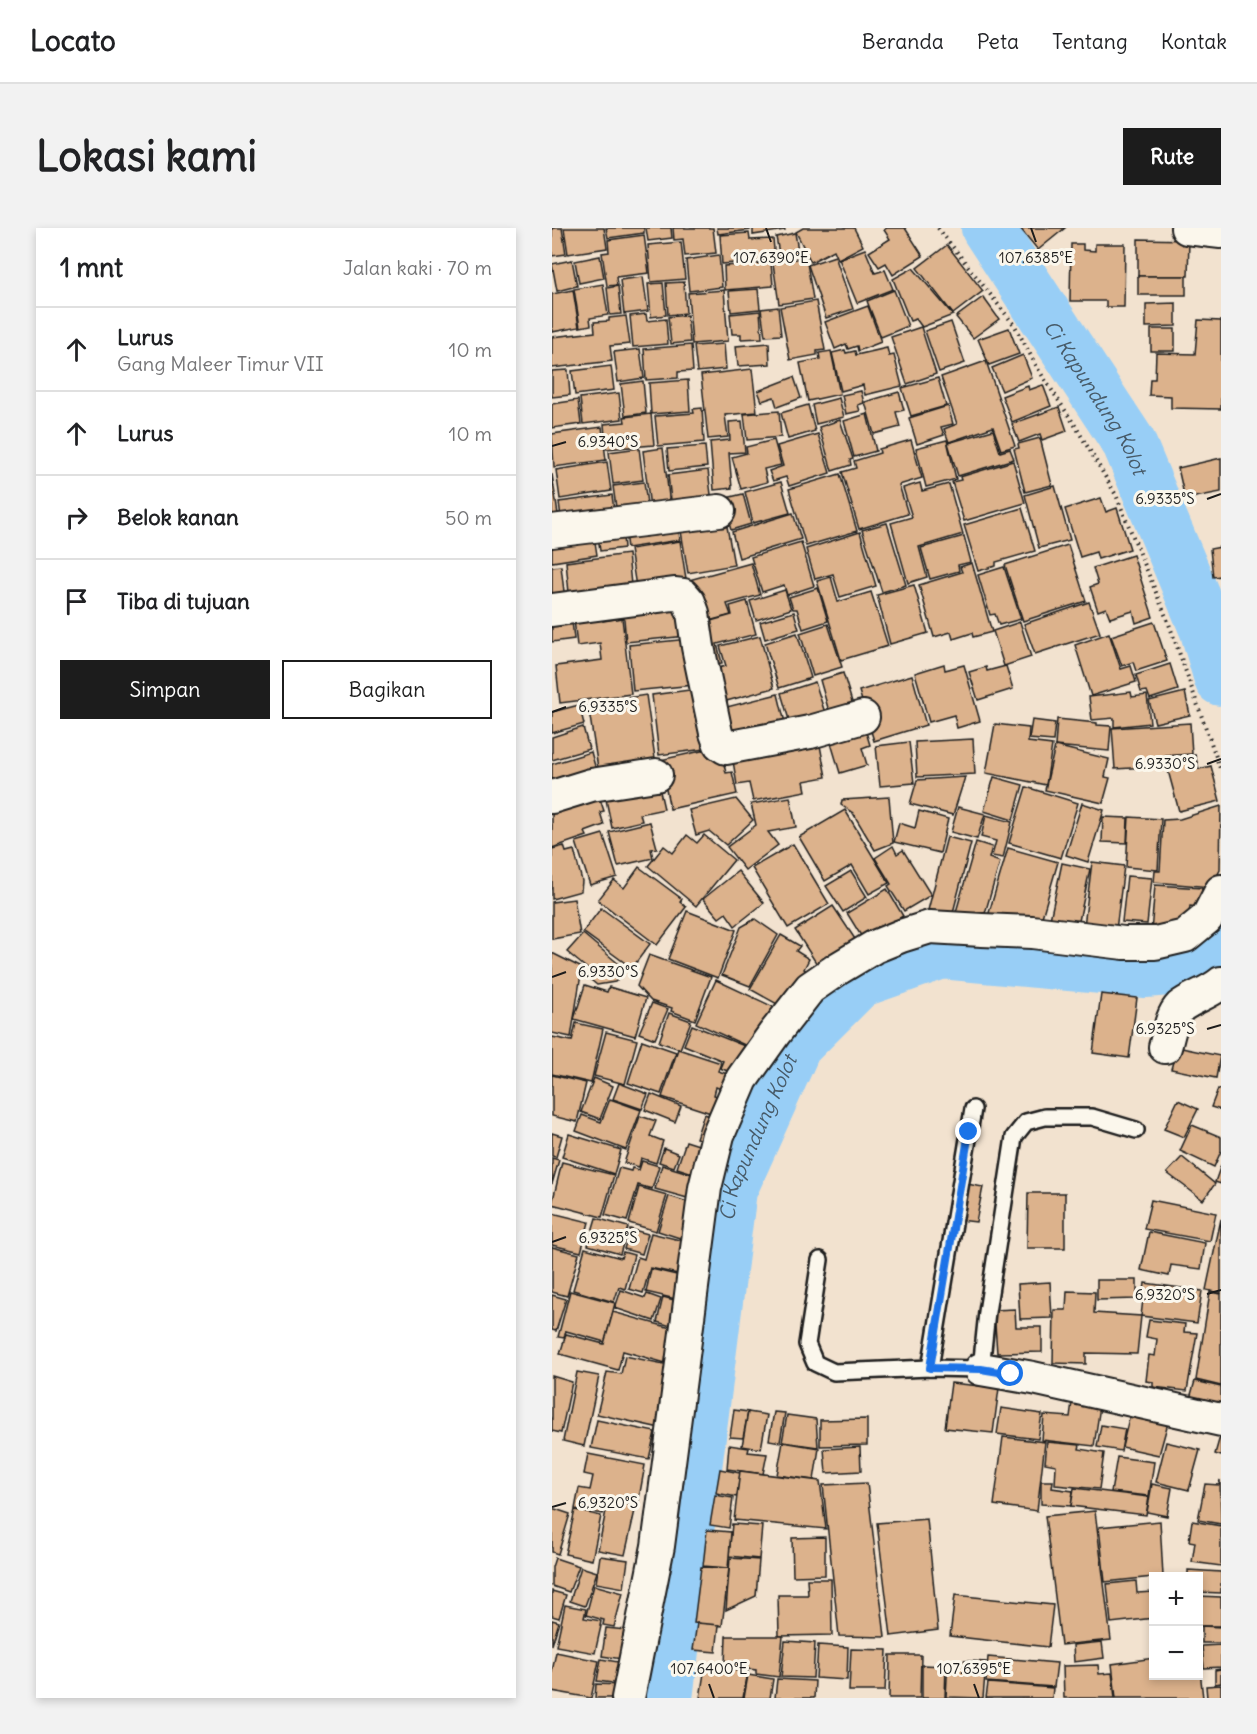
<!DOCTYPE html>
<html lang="id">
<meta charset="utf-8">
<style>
body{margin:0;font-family:Delius,sans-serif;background:#f2f2f2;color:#202124}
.controls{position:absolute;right:18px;bottom:18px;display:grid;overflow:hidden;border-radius:0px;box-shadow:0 3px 9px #0003}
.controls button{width:54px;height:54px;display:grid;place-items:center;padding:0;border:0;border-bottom:2px solid #e0e0e0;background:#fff;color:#202124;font:30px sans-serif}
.stop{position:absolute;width:18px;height:18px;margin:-14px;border:4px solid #1a73e8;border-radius:50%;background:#fff}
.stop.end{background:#1a73e8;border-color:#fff;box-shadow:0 2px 6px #0008}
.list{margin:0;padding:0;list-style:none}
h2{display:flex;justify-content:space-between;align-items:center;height:78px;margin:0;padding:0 24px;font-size:26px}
h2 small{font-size:20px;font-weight:400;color:#757577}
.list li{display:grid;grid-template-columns:39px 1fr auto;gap:18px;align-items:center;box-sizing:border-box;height:84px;padding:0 24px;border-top:2px solid #e0e0e0}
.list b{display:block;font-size:22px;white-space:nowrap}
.list p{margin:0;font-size:20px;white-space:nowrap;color:#757577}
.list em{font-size:20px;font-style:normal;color:#757577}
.actions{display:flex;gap:12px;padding:18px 24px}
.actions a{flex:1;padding:14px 0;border:2px solid #1c1c1c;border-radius:0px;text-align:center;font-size:21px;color:#1c1c1c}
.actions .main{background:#1c1c1c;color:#fff}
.icon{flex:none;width:33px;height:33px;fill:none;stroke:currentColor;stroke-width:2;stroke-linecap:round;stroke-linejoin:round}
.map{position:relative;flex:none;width:669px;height:1470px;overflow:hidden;border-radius:0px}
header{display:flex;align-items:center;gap:36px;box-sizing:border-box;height:84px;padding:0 30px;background:#fff;border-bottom:2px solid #e0e0e0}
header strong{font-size:28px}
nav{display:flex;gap:33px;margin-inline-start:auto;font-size:21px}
.intro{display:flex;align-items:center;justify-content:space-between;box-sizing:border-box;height:144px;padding:0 36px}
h1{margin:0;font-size:42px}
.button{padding:15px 27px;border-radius:0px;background:#1c1c1c;color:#fff;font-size:21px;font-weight:700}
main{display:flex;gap:36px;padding:0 36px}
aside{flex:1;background:#fff;border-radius:0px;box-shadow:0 3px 9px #0003}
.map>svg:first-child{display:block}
</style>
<header>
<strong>Locato</strong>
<nav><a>Beranda</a><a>Peta</a><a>Tentang</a><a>Kontak</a></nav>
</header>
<div class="intro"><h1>Lokasi kami</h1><a class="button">Rute</a></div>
<main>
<aside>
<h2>1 mnt<small>Jalan kaki · 70 m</small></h2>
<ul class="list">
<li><svg class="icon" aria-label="ahead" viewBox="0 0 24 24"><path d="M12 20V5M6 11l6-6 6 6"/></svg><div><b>Lurus</b><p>Gang Maleer Timur VII</p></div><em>10 m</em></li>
<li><svg class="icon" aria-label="ahead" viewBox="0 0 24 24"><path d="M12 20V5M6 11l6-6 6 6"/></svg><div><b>Lurus</b></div><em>10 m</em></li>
<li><svg class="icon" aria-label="right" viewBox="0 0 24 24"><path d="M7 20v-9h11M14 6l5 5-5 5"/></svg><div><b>Belok kanan</b></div><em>50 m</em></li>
<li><svg class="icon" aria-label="arrive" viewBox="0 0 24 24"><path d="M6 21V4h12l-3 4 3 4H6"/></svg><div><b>Tiba di tujuan</b></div></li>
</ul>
<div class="actions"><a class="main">Simpan</a><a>Bagikan</a></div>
</aside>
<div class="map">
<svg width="669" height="1470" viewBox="0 0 669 1470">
<rect width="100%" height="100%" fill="#f2e2cf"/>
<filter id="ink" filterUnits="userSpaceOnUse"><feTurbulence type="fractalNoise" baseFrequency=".0167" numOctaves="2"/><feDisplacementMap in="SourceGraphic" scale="12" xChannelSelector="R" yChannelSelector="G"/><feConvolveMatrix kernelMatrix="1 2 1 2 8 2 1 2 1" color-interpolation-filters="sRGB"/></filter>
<g filter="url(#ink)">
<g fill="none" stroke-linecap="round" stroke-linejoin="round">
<g stroke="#98cef6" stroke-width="54">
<path id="s1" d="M436,0L577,215L654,400L669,451"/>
<path id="s2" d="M114,1470L178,962L243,817L307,753L390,724L593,743L639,739L667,716L669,712"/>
</g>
</g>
<g fill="#dcb28c" stroke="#1c1c1c" stroke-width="1.5">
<polygon points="0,0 10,0 14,26 0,28"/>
<polygon points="12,0 52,0 55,20 16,26"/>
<polygon points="54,0 92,0 92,5 56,10"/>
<polygon points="94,0 119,0 120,10 96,13"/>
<polygon points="121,0 161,0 164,25 133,28 131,11 122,12"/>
<polygon points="165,0 198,0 198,2 166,6"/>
<polygon points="201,0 232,0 233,2 201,7"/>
<polygon points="251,0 302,0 311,18 286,31 282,22 259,34 244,4"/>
<polygon points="335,0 353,0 371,28 341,47 334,35 327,39 317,24 338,11 332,2"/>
<polygon points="468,0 513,0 486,22"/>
<polygon points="197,5 198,12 221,11 223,32 170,36 168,7"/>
<polygon points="243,5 247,28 228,31 224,9"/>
<polygon points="92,7 97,45 64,49 65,57 55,58 50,25 57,24 56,12"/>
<polygon points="586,11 637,12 636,48 586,48"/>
<polygon points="129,14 133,51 99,54 96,17"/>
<polygon points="519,16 531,16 531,22 543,23 543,16 573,16 572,79 554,79 554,73 518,73"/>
<polygon points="395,17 431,63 401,86 365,40"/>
<polygon points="313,21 323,45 333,42 341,61 305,75 287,31"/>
<polygon points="167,27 170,59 137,63 134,32"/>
<polygon points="48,28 52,50 27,55 23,33"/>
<polygon points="283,28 301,81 274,90 256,37"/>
<polygon points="254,29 261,71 227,76 221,35"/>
<polygon points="20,32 25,58 5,63 0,36"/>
<polygon points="219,35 221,58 173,62 172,38"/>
<polygon points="361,40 401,87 370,99 364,91 358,93 341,51"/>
<rect x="586" y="48" width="48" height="19"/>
<polygon points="91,49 96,83 72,86 68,52"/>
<polygon points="132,54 134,85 116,87 114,55"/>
<polygon points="111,55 114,87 99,89 96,56"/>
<polygon points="51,56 56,87 38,90 39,97 28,99 22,61"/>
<polygon points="66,58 69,86 58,87 55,60"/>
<polygon points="206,61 208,81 179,84 177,63"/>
<polygon points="21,62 27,99 0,104 0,66"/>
<polygon points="172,62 176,113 140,116 136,65"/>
<polygon points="342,62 356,98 329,109 315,73"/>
<polygon points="431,69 447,91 421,110 404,89"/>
<polygon points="264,73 273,122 265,123 265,127 238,132 228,79"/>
<polygon points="624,75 624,98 594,99 594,76"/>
<polygon points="316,78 329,114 306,123 305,118 296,121 294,116 283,121 273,94"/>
<polygon points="226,79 229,107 213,108 209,81"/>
<polygon points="208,83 210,110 189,111 189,106 180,106 178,86"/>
<polygon points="94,86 95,93 114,91 116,116 81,119 78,88"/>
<polygon points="135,87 138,114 119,116 116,89"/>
<polygon points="74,88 78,116 58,118 60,133 0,140 0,109 43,104 42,94 57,93 57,90"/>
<polygon points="646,92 669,93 669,181 619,180 619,168 597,167 598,151 603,151 604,125 643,126"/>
<polygon points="399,94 413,135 387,144 373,103"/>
<polygon points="369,99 384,146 355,156 339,109"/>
<polygon points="457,100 467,126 437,137 426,111"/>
<rect x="599" y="101" width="24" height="22"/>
<polygon points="217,115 218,136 186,138 184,118"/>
<polygon points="172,116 174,141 145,144 142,118"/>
<polygon points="139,117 141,143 126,144 126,150 94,152 92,121"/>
<polygon points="335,120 337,128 342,127 350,158 313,167 311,157 289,163 280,125 293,122 294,125 303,123 304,127"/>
<polygon points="88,121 92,150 66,154 62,124"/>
<polygon points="279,123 288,166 256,173 248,135 268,131 267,125"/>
<polygon points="471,127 480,150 450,163 440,140"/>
<polygon points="434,133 463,218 449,222 441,199 397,214 392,201 405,196 389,149"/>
<polygon points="59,138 62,162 23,167 20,143"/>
<polygon points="200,141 205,184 173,187 176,209 156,211 149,147"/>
<polygon points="16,142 18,167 0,169 0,143"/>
<polygon points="242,149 249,170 225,179 222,169 210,173 206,163"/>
<polygon points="386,150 394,178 359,188 350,160"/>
<polygon points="136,152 138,183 99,186 97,155"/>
<polygon points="91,153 94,185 73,188 69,156"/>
<polygon points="491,157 499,178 460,194 450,168 476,158 477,162"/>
<polygon points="309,163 312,175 306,177 308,183 294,186 290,167"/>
<polygon points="347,164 352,182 344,184 348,199 322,206 313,174"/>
<polygon points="67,165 70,191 31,196 28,170"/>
<polygon points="287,170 292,189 264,196 260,177"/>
<polygon points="26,172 29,196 0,200 0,176"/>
<polygon points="256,177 263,203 236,211 229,185"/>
<polygon points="396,178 401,196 389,199 392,207 365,216 357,190"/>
<polygon points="507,179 515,203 490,212 488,206 467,214 460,196"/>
<polygon points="150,180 152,214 106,218 103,188 142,185 141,181"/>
<polygon points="227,183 229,209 195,212 192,186"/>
<polygon points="99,186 102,217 54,221 52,196 73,194 72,189"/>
<polygon points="315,186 324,223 302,229 292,193"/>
<polygon points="288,192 301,231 298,232 299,237 280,243 267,199"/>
<polygon points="190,193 193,224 177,225 180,260 162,262 158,214 178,212 177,194"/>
<polygon points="50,199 54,232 2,239 0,206"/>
<polygon points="441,202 448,224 458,221 462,231 406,248 396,215"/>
<polygon points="266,206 278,245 237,258 234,249 221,253 217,243 231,238 225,218"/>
<polygon points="488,210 500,257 473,264 462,221 467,220 466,216"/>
<polygon points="222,212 229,237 212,241 215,254 189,261 180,229 195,225 194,219"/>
<polygon points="359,212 370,250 347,257 356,286 307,301 290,244 304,240 302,233 328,225 327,221"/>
<polygon points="395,212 404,251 374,259 364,220"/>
<polygon points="153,218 155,239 117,243 115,221"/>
<polygon points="87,220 91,252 61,256 57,224"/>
<polygon points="111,220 119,285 99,288 91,223"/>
<polygon points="669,230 669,264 633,271 626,240"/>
<polygon points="461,233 473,275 412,293 400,254 409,252 408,249"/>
<polygon points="55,234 59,263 8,271 4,242"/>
<polygon points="156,242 161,283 121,288 116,247"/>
<polygon points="0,246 8,300 0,301"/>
<polygon points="288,246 305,303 254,318 237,261"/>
<polygon points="92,254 97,290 66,294 61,258"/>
<polygon points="229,254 238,285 201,295 193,264"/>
<polygon points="368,255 370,263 397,256 411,306 367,319 375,349 356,355 339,295 360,289 351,260"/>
<polygon points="503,258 518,312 487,320 473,267"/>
<polygon points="191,266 199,296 179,302 170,271"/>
<polygon points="60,267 63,290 10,297 7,274"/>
<polygon points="549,270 554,284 565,280 578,321 546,331 544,324 528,329 513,281"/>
<polygon points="470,280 483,323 444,334 444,338 426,343 412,297"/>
<polygon points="241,285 249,311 187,330 180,304"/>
<polygon points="125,290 128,312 75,320 72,297"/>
<polygon points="127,291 174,293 182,337 136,345"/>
<polygon points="335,295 354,357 330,364 310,302"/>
<polygon points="70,297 72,320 48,323 45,300"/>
<polygon points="41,301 45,327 0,334 0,308"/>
<polygon points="308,304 324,358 288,369 281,346 263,351 254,321"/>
<polygon points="412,308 419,334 406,337 407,343 378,351 369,320"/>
<polygon points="128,313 135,357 85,365 78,321"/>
<polygon points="249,314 262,358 235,367 232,357 210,364 199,329"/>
<polygon points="516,317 534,373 471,393 453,337"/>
<polygon points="669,319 669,348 661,349 658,321"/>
<polygon points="76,326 80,367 18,375 14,334"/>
<polygon points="581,327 601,389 584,395 581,383 558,390 554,380 546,383 538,359 546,356 541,340"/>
<polygon points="199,335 208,367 175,376 179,387 149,395 137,352"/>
<polygon points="420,335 440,404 421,409 420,405 401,411 399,404 382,409 367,357 410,344 408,339"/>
<polygon points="9,338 13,372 0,374 0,339"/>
<polygon points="452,339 469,391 447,397 443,386 438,387 426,347"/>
<polygon points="279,349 286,374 319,364 336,418 289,432 265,353"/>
<polygon points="362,357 376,405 338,416 325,367"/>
<polygon points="266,360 276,393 251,401 245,381 241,381 237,369"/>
<polygon points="233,362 239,381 204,392 198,373"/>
<polygon points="195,373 204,406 165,416 170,435 158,437 148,396 180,387 178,378"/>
<polygon points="132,374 135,408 74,414 71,380"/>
<polygon points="537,374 548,405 483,426 472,396"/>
<polygon points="19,384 22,411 0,414 0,387"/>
<polygon points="242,384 247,401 213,411 208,394"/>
<polygon points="51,387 51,393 70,390 79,466 8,475 4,438 50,432 48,415 25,418 22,391"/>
<polygon points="468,394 479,429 452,438 441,403"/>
<polygon points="602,394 615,433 584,443 581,434 570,438 559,408"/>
<polygon points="276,396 290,439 261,448 248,405"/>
<polygon points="245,405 259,450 227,460 213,415"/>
<polygon points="557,405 569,441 579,438 584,454 539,468 523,417"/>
<polygon points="208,408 222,460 167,475 158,442 174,438 168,418"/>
<polygon points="137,411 142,457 81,463 77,417"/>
<polygon points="392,436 393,442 412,437 428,493 405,500 402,487 377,494 363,445"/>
<polygon points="618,436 626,462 598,471 595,463 589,464 584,447"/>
<polygon points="454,438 461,461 426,472 417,444 434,439 435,443"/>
<polygon points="291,445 304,487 280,494 268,452"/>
<polygon points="360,447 374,497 322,513 307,463"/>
<polygon points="263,454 275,491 240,502 229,465"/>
<polygon points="145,461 153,521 107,527 100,467"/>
<polygon points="579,464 580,469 595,467 598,495 562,499 562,490 540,492 537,469"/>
<polygon points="633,464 638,487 603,495 597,473"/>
<polygon points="226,466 235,503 176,518 167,481"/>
<polygon points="94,467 105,544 48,553 36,476"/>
<polygon points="27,477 32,496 0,505 0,484"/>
<polygon points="505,491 545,495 545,497 559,498 557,523 503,518"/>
<polygon points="480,492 503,495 501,513 477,511"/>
<polygon points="311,494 318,517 310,520 315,537 288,545 276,505"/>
<polygon points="638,495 640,526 611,528 612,538 563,541 560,500"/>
<polygon points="443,496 477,500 476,514 500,517 494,557 434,545"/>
<polygon points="31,499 37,521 0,532 0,509"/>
<polygon points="266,507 274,549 252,553 254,563 201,573 197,555 185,557 180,527"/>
<polygon points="421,511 423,546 365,549 363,514"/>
<polygon points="357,514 362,555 328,558 324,518"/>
<polygon points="503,518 557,531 553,549 558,550 551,575 493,562"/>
<polygon points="168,519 174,545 180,544 185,566 118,581 108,532"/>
<polygon points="39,524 45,545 0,560 0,536"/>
<polygon points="643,527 647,541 659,538 668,573 627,583 614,535"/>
<polygon points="413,549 401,587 358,576 365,552"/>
<polygon points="442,549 471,557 461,592 432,583"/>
<polygon points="105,550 112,581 88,586 90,593 60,600 52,562"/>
<polygon points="474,559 526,575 509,630 457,615"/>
<polygon points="46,565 52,583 48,584 52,597 33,604 35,608 0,620 0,573"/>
<polygon points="238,569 244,599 216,604 226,617 193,642 175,619 204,597 199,576"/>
<polygon points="337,569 341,615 323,622 301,585 289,577 290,572"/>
<polygon points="184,571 201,592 174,617 157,603 144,607 137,582"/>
<polygon points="530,575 552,582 536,634 514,627"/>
<polygon points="669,578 668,642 659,659 602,654 603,643 608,643 611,592 628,591"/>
<polygon points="406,579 433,586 425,611 399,604"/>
<polygon points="293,582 337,655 317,666 300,637 273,653 247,609"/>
<polygon points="367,583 396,591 388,625 342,614 347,595 363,600"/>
<polygon points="434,587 460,594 451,630 440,628 444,613 429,609"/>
<polygon points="551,589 576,590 575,615 550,614"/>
<polygon points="577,589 609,591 606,642 574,639"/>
<polygon points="98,594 105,620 99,621 101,630 66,638 57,604"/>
<polygon points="51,606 65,649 38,657 24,614"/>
<polygon points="135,607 145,615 152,607 182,632 144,678 96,638 112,618 121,625"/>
<polygon points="395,609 419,615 398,696 374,690"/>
<polygon points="424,614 440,619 437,630 448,634 429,699 402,691"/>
<polygon points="241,616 277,676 236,700 200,640"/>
<polygon points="12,618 14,624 22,622 30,653 29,663 0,671 0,621"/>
<polygon points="341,618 345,626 351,622 379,667 352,683 336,658 339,656 323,630"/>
<polygon points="456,620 506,634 488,696 434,695"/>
<polygon points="540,634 572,638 564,702 532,698"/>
<polygon points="510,635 538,641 524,707 496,701"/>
<polygon points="87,639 130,671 128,674 134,679 105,717 46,672 62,652 72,660"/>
<polygon points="186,643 212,675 183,698 174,685 167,690 151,671"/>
<polygon points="299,643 315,669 291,684 274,658"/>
<polygon points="575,648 600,650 595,696 570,694"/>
<polygon points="603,657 650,660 649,679 638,678 637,685 626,706 599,704"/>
<polygon points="335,661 351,688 311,711 295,685"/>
<polygon points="22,671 28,706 0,711 0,674"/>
<polygon points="281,678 309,720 270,744 243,702"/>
<polygon points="49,680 98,716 80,740 31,704"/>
<polygon points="135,683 184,702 166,750 116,731"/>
<polygon points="203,691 226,707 198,758 170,747 189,699"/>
<polygon points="31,706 74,742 63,754 45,757 34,748 38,743 15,724"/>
<polygon points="229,707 248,718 244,723 257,731 252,741 258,745 236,782 198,761"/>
<polygon points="0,725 30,740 19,809 0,805"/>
<polygon points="97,727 159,749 143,792 119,783 120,780 99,773 85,758"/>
<polygon points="164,752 226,781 206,823 144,795"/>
<polygon points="33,757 55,764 57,759 94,770 83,808 22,791"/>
<polygon points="549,766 585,770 577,830 541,825"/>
<polygon points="100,775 116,781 103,811 87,805"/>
<polygon points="117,785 139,793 128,821 107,814"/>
<polygon points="24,795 51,801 39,855 0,846 0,809 20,813"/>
<polygon points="140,797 200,821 188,848 168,840 171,833 132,817"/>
<polygon points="54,804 85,812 73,856 42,848"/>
<polygon points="90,812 124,824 109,866 76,855"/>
<polygon points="625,819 668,828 664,850 619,841"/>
<polygon points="126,821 169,835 166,843 182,848 177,864 164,859 162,867 171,870 165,887 110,869"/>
<polygon points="0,847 34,855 25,894 0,888"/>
<polygon points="42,850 61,858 48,891 29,884"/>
<polygon points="67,855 96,866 90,881 61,871"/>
<polygon points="666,861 669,862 669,882 659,879"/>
<polygon points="99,866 129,878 123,894 93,882"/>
<polygon points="58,871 89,882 74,922 24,903 30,887 49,894"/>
<polygon points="626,872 646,881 632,909 612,901"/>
<polygon points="152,886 165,890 157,914 144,910"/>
<polygon points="88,888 104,893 98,908 111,913 104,935 89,930 87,939 72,935"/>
<polygon points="640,897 669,909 669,923 662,939 628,923"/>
<polygon points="0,905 10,908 4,929 0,928"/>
<polygon points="17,906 69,922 62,946 10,929"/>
<polygon points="134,913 156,920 147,947 125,940"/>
<polygon points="112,920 127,926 122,939 107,934"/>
<polygon points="630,929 663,956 651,972 615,945"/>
<polygon points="0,930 7,932 0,956"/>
<polygon points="90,933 107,938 100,961 86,957 75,993 53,987 67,940 79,943 80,940 87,942"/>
<polygon points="10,934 62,947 50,989 0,976"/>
<polygon points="110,937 153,950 146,973 103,961"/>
<polygon points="669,937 669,956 663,954"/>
<polygon points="415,956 431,959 424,994 408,992"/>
<polygon points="87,959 115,967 104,1003 77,995"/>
<polygon points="476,965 513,965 513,1020 475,1020"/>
<polygon points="117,968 145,977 134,1012 106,1003"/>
<polygon points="599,972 664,985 658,1013 592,1001"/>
<polygon points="0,980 1,981 0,985 37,994 29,1024 0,1017"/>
<polygon points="44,990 76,999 68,1026 36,1017"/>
<polygon points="669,991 669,1065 654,1062"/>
<polygon points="78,1001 96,1006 90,1026 72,1021"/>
<polygon points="597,1004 653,1015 649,1041 619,1037 617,1048 589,1042"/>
<polygon points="99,1005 132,1013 126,1046 98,1040 91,1065 77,1061 86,1029 92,1031"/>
<polygon points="0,1019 27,1026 15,1068 0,1064"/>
<polygon points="33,1020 69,1030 71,1024 82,1027 73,1061 67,1059 62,1074 21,1062"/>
<polygon points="99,1041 133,1049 128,1072 94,1064"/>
<polygon points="545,1052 585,1052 585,1071 545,1072"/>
<polygon points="498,1054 500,1090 468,1091 466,1056"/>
<polygon points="593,1055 650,1063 645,1095 589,1088"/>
<polygon points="69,1062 93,1070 95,1066 109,1071 102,1093 63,1080"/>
<polygon points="18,1063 63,1075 53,1114 14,1103 12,1110 6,1109"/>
<polygon points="515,1063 543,1064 542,1085 589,1088 585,1126 534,1125 534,1136 501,1135 502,1082 514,1082"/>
<polygon points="658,1064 669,1066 669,1158 644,1152"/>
<polygon points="0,1067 14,1071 4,1103 0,1102"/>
<polygon points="111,1069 133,1075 126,1100 105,1094"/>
<polygon points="463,1081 464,1099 490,1099 490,1124 445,1125 442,1082"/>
<polygon points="61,1084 126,1102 117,1136 71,1123 66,1142 8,1126 14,1106 52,1116"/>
<polygon points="597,1092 633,1096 632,1104 645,1105 635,1163 601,1159 601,1154 594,1153 597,1127 603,1128 605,1111 594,1109"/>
<polygon points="73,1128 122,1138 108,1200 45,1186 55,1144 69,1146"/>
<polygon points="25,1144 47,1148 32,1218 11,1213"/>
<polygon points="0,1148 20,1154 9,1205 0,1203"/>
<polygon points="643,1153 669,1159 669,1180 636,1177"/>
<polygon points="399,1155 447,1160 441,1205 393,1200"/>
<polygon points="520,1174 548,1178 542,1218 490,1212 492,1187 518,1189"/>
<polygon points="449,1180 490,1186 486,1211 445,1206"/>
<polygon points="182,1182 196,1184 191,1210 178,1209"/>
<polygon points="579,1182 617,1191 607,1227 570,1219"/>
<polygon points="196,1184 215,1187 209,1221 190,1218"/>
<polygon points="222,1184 233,1185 228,1214 217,1212"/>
<polygon points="235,1187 264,1191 266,1219 230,1214"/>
<polygon points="315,1191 315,1217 268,1218 268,1192"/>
<polygon points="45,1192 103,1204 97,1231 39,1220"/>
<polygon points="549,1197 573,1201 569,1223 545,1219"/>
<polygon points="669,1205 669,1228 663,1226"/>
<polygon points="451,1209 493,1214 485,1283 442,1277"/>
<polygon points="231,1214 267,1220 262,1252 225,1247"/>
<polygon points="495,1214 528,1217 527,1221 552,1225 547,1261 503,1257 504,1237 493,1235"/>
<polygon points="614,1214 648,1222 637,1262 604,1254"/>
<polygon points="177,1217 197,1220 196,1224 215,1226 211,1246 175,1241"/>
<polygon points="308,1219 309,1243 274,1245 272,1221"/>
<polygon points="36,1226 93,1237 86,1276 54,1271 51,1286 23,1281 27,1260 38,1262 41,1248 32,1246"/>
<polygon points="565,1229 602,1234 597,1268 559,1264"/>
<polygon points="168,1241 188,1245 185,1269 164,1265"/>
<polygon points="188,1243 268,1253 274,1301 182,1292"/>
<polygon points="668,1252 669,1296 646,1292 653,1256 667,1257"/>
<polygon points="489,1253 501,1253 500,1260 521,1263 519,1278 489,1276"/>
<polygon points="315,1255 333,1409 287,1408 271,1257"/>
<polygon points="600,1256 620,1260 615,1288 595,1284"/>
<polygon points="522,1260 597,1269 594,1287 519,1278"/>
<polygon points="163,1267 181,1270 177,1300 158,1297"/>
<polygon points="56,1273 84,1278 73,1327 46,1322"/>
<polygon points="0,1280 18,1286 6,1326 0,1324"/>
<polygon points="23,1282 49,1288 40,1332 13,1326"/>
<polygon points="543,1283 559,1412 509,1417 493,1288"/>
<polygon points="375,1291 386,1402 339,1408 325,1295"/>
<polygon points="608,1293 611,1348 553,1354 547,1299"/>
<polygon points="640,1293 669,1298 669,1338 640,1334 643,1314 637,1313"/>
<polygon points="180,1296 210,1298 207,1331 177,1328"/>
<polygon points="155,1302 179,1304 176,1340 151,1338"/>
<polygon points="273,1309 273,1347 241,1348 240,1310"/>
<polygon points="48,1328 76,1332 72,1360 44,1355"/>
<polygon points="3,1330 27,1338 17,1364 0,1358 0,1339"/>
<polygon points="178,1330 207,1332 204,1368 174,1382"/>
<polygon points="29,1339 45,1344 33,1378 18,1373"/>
<polygon points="149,1339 177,1340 170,1398 142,1395"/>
<polygon points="636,1342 669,1344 669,1365 646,1364 646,1348 636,1348"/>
<polygon points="255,1351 279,1351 280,1407 227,1408 226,1367 256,1367"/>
<polygon points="584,1353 585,1365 602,1364 602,1390 559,1395 555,1356"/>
<polygon points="42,1357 71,1365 62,1399 51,1397 52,1392 34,1387"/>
<polygon points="0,1363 14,1367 7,1390 0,1388"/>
<polygon points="403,1367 501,1377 496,1419 398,1408"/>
<polygon points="646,1368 669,1369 669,1398 646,1398"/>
<polygon points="13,1377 34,1381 32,1390 49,1393 48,1398 49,1398 43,1425 4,1418"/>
<polygon points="0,1392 7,1394 0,1417"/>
<polygon points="145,1395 167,1397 164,1424 141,1422"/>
<polygon points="650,1398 669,1399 669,1415 650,1415"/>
<polygon points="54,1400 74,1402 70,1431 50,1428"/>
<polygon points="174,1408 231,1408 227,1449 204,1446 204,1442 173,1438"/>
<polygon points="233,1413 263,1415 261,1450 229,1449"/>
<polygon points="550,1414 552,1430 522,1434 521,1417"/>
<polygon points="266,1417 296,1419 295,1452 264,1450"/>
<polygon points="669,1417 669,1439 652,1440 650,1418"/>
<polygon points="299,1421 335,1422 333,1463 297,1463"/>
<polygon points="4,1424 47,1433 39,1470 0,1463 0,1444"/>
<polygon points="646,1425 651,1470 564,1470 560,1436 602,1430 602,1448 646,1448"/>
<polygon points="338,1427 369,1427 368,1470 337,1470"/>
<polygon points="436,1429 505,1435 502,1459 434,1454"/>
<polygon points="49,1431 72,1435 69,1456 45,1453"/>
<polygon points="396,1432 434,1434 431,1470 394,1469"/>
<polygon points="370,1437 394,1438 393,1470 370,1470"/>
<polygon points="546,1437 547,1446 560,1445 563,1470 512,1470 511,1438"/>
<polygon points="153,1439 196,1444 191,1470 148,1470"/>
<polygon points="669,1441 669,1455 663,1456 663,1442"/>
<polygon points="196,1447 221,1451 218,1470 192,1470"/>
<polygon points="225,1451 263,1453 262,1470 223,1470"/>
<polygon points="436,1455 501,1460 500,1470 434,1470"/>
<polygon points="44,1456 69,1457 68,1470 43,1470"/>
<polygon points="669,1457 669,1470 655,1470 654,1458"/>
</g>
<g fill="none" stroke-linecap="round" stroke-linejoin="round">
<defs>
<g id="service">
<polyline points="268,1032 255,1116 263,1135 282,1144 378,1140 429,1141 435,1084 462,909 474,894 493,889 540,889 584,902"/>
<polyline points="378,1140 421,881"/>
</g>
<g id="minor">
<polyline points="635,0 669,4"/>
<polyline points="0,303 167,283"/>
<polyline points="0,382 122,366 131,367 137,374 141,385 146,419 164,505 168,516 174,520 258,504 311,489"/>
<polyline points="0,569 39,557 104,547"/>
<path d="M613,819C617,807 619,788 628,779C639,770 657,765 669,755"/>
<polyline points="429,1141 481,1150 669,1192"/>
<polyline points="76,1470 106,1318 153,960 166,907 190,851 222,806 258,760 287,740 322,719 349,708 378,699 430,702 480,704 572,715 603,715 633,708 655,690 669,663"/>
</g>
</defs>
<use href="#service" stroke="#1c1c1c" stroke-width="20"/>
<use href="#minor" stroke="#1c1c1c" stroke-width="36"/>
<polyline stroke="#1c1c1c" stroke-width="4" stroke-dasharray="1.5 4.5" stroke-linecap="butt" points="386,0 463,98 486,141 524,199 564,267 617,396 669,543"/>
<use href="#service" stroke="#fbf7ec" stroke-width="15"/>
<use href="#minor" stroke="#fbf7ec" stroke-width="32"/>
</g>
</g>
<g fill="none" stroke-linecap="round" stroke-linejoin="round" filter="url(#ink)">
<polyline stroke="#1a73e8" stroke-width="8" points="417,904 378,1140 429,1141 459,1146"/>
</g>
<path fill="none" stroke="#1c1c1c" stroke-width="2" d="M214,0L219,14M479,0L484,14M0,218L14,214M655,271L669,266M0,484L14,479M655,536L669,531M0,749L14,744M655,801L669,797M0,1014L14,1009M655,1066L669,1062M0,1279L14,1275M157,1456L162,1470M422,1456L427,1470"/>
<g text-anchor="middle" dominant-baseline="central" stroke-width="6" stroke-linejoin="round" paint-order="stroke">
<g font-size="20" font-style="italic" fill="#475a68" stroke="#fbf7ec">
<text stroke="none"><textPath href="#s1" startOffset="201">Ci Kapundung Kolot</textPath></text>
<text stroke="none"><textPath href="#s2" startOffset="570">Ci Kapundung Kolot</textPath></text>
</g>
</g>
<g font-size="15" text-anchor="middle" fill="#1c1c1c" stroke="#fbf7ec" stroke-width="6" stroke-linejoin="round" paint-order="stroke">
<text x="219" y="35">107.6390°E</text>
<text x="484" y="35">107.6385°E</text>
<text x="56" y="219">6.9340°S</text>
<text x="613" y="276">6.9335°S</text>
<text x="56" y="484">6.9335°S</text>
<text x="613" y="541">6.9330°S</text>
<text x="56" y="749">6.9330°S</text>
<text x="613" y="806">6.9325°S</text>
<text x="56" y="1015">6.9325°S</text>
<text x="613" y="1072">6.9320°S</text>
<text x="56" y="1280">6.9320°S</text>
<text x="157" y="1446">107.6400°E</text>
<text x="422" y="1446">107.6395°E</text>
</g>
</svg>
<div class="controls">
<button>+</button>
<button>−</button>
</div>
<div class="stop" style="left:459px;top:1146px"></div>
<div class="stop end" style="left:417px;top:904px"></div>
</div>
</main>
